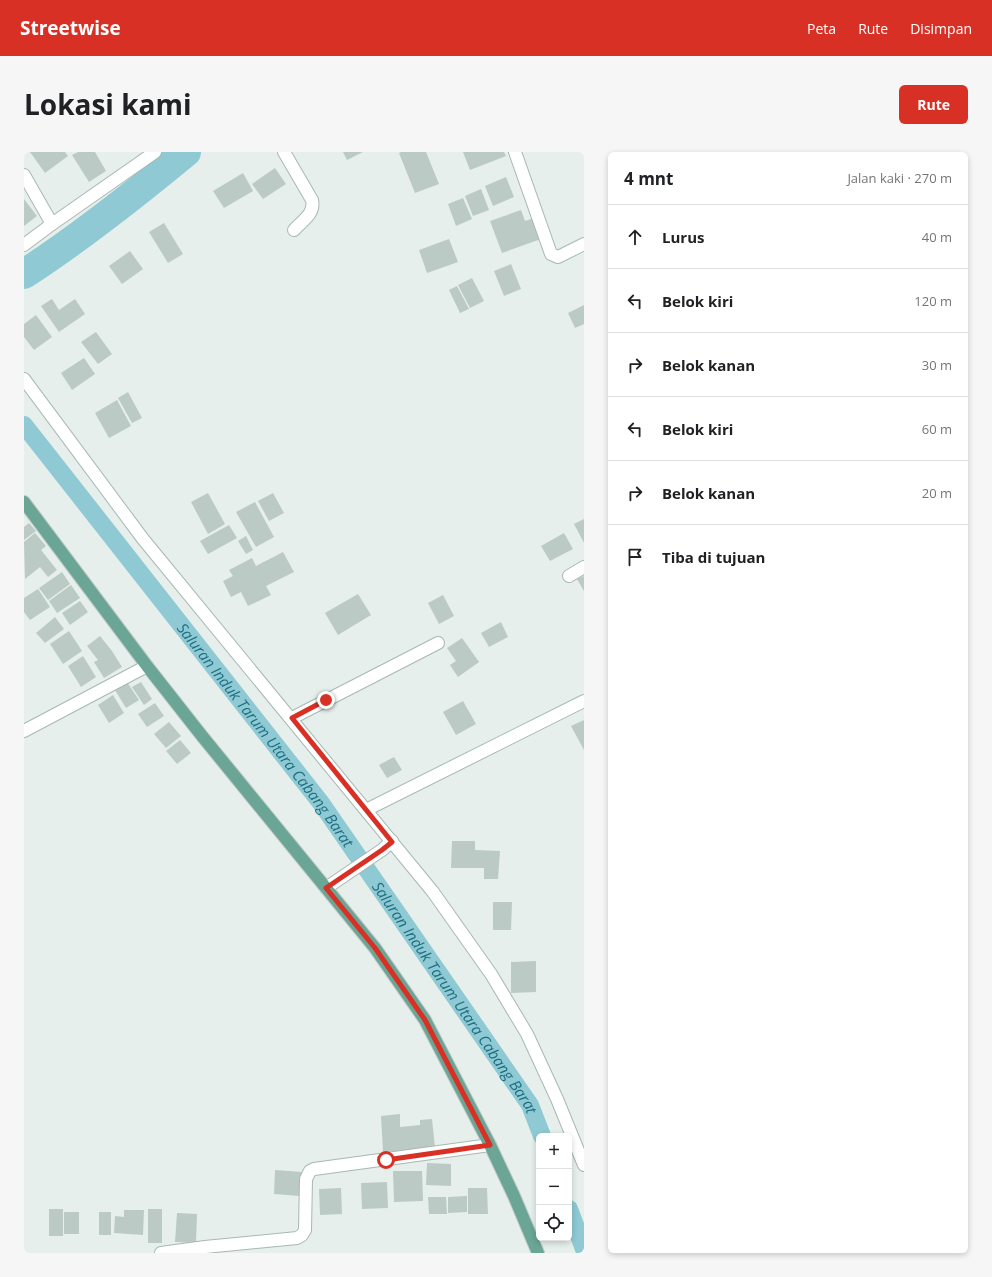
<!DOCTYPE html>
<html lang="id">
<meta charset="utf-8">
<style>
body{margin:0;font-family:"Open Sans",sans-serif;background:#f6f6f6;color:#202124}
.controls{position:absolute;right:12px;bottom:12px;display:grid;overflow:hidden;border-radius:6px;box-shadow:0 2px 6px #0003}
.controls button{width:36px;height:36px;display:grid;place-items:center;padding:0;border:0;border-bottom:1px solid #e0e0e0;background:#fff;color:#202124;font:20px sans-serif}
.stop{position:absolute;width:12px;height:12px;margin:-9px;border:3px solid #d93025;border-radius:50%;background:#fff}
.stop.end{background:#d93025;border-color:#fff;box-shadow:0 1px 4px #0008}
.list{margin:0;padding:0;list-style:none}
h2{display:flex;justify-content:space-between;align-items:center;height:52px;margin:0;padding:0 16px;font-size:17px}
h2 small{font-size:13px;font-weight:400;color:#757577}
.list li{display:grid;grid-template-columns:26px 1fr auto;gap:12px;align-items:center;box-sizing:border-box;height:64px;padding:0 16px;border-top:1px solid #e0e0e0}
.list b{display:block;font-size:15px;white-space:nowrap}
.list em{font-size:13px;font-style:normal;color:#757577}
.icon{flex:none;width:22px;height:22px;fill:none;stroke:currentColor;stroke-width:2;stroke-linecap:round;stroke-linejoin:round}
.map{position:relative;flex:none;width:560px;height:1101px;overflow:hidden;border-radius:6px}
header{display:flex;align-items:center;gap:24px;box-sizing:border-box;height:56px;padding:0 20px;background:#d93025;color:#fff}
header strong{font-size:19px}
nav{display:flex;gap:22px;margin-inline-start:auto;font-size:14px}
.intro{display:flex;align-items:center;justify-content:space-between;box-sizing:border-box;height:96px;padding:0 24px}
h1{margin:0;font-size:28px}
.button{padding:10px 18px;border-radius:6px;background:#d93025;color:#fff;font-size:14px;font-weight:700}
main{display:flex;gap:24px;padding:0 24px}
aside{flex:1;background:#fff;border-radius:6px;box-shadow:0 2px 6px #0003}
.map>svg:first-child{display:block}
</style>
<header>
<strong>Streetwise</strong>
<nav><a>Peta</a><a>Rute</a><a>Disimpan</a></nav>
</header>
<div class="intro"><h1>Lokasi kami</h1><a class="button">Rute</a></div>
<main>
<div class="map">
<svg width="560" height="1101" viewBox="0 0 560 1101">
<rect width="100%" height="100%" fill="#e6efeb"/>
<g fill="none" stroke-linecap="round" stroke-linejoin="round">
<g stroke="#8ec9d4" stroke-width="18">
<path id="s1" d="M0,273L297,651L506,953L518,984"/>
<polyline points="545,1057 560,1097"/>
</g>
<path stroke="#8ec9d4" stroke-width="30" d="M0,122C57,85 110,43 162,0"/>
</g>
<g fill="#bbcac4">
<polygon points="6,0 41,0 44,4 21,21"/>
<polygon points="54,0 71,0 82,19 65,30 48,3"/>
<polygon points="319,0 339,0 323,8"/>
<polygon points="377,0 402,0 415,32 391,41 375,1"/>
<polygon points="439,0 480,0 482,4 446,18"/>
<polygon points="251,16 262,32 239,47 228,32"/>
<polygon points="219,21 229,39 200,56 189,39"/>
<polygon points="482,25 490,45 469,54 461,34"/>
<polygon points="457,37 465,58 449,64 441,44"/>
<polygon points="439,46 448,67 432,74 424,52"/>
<polygon points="0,47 13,64 0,74"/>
<polygon points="497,58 501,69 510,66 517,87 478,101 466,69"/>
<polygon points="140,71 159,102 144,111 125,80"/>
<polygon points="425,87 434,110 403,121 395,98"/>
<polygon points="106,99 119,117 98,132 85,114"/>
<polygon points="487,112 497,137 480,144 470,119"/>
<polygon points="448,126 460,149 446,156 434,133"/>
<polygon points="433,134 445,157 436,161 425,138"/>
<polygon points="28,147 35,158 51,147 61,162 35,180 17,154"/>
<polygon points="560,153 560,172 551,176 544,161"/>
<polygon points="12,163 28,185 10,198 0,185 0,172"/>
<polygon points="72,180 88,202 74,212 57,190"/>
<polygon points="60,206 71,222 48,238 37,221"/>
<polygon points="104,240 118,266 108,271 94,246"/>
<polygon points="93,248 107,274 85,286 71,261"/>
<polygon points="184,341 201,372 184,382 167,350"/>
<polygon points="249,341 260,361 245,369 234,349"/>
<polygon points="231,350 250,385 232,395 212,360"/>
<polygon points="560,367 560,391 550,372"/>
<polygon points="5,371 12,379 0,388 0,375"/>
<polygon points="205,373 213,386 184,402 176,389"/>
<polygon points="11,381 22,394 17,398 33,418 24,425 16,415 1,427 0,390"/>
<polygon points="540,381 549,397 526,409 517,394"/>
<polygon points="222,384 229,398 222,402 214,389"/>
<polygon points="259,400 270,420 242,434 247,443 224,454 217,440 207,445 199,429 209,424 205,418 228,406 232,414"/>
<polygon points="38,420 46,432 24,448 15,436"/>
<polygon points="560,424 560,439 553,427"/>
<polygon points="47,433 56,446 33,461 25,449"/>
<polygon points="14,437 26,455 6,468 0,460 0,446"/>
<polygon points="334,442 347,463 314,483 301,461"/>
<polygon points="419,443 430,464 415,472 404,451"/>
<polygon points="56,449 64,460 46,473 38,461"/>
<polygon points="31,465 40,477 21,491 12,481"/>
<polygon points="477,470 484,485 465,495 457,481"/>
<polygon points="45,479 58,499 39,512 26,492"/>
<polygon points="76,484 88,499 98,515 80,526 70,510 74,508 63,494"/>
<polygon points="438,486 455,510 434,525 426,513 432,509 423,496"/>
<polygon points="59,504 72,525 57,535 44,514"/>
<polygon points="103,530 115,548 102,556 91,538"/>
<polygon points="117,530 128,547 120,553 108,535"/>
<polygon points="89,543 100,561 85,571 74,553"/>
<polygon points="439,549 452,572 432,583 419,560"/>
<polygon points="131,551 140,564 123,575 114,562"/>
<polygon points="560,568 560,598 547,574"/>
<polygon points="145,570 157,584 142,596 130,582"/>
<polygon points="156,588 167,601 153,612 142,599"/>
<polygon points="370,605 378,618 363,626 355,613"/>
<polygon points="428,689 451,689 451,698 476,699 474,727 460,727 460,716 427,716"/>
<polygon points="469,750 488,750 487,778 469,778"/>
<polygon points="512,809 512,840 487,841 487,810"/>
<polygon points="376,962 376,975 396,973 396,968 408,967 411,996 359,1000 357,964"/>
<polygon points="403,1011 427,1012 427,1034 402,1033"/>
<polygon points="251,1018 278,1020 276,1044 250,1042"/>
<polygon points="369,1019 398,1019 399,1049 370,1050"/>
<polygon points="363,1030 364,1056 338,1057 337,1031"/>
<polygon points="317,1036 318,1062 296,1063 295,1037"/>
<polygon points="444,1036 463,1036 464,1062 444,1062"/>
<polygon points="443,1044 443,1060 424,1061 424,1045"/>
<polygon points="404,1045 422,1045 423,1062 405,1062"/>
<rect x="25" y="1057" width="14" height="27"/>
<rect x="124" y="1057" width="14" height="34"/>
<polygon points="100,1058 120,1058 119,1083 90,1081 91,1064 100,1065"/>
<rect x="40" y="1060" width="15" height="22"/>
<rect x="75" y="1060" width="12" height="23"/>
<polygon points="153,1061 173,1062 172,1091 151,1090"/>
</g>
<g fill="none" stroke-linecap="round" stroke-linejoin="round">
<defs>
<g id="minor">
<path d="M260,0L288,48C291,62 279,68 270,78"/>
<polyline points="491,0 527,102 534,105 560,92"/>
<polyline points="0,23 28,72"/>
<polyline points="0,93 28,72 131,0"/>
<polyline points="0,227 119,387 409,740 467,822 503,882 533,947 560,1013"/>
<polyline points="545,424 560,415"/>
<polyline points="268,566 414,491"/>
<polyline points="0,579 123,514"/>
<polyline points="342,658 560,549"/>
<polyline points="302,736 358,698 368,689"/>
<polyline points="137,1101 181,1095 273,1086 278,1083 281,1078 282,1027 286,1019 290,1017 466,993"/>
</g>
<polyline id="major" points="0,350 123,514 178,584 351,796 401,868 466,993 490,1044 514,1101"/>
</defs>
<use href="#minor" stroke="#a8b8b2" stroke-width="14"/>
<use href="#major" stroke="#c2cac8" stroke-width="14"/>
<use href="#minor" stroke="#fff" stroke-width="12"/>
<use href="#major" stroke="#6aa596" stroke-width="12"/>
</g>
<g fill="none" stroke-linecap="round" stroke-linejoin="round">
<polyline stroke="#d93025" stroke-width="5" points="302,548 268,566 368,690 358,698 302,736 351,796 401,868 466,993 362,1008"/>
</g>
<g text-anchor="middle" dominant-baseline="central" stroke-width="4" stroke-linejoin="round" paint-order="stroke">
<g font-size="15" font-style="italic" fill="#1c6f80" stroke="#f7fbf9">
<text stroke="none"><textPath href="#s1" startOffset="393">Saluran Induk Tarum Utara Cabang Barat</textPath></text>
<text stroke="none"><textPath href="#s1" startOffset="717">Saluran Induk Tarum Utara Cabang Barat</textPath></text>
</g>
</g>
</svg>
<div class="controls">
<button>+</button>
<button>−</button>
<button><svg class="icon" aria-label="locate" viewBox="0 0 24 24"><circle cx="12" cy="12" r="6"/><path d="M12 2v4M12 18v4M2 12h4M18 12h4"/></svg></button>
</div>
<div class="stop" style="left:362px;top:1008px"></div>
<div class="stop end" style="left:302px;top:548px"></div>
</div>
<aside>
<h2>4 mnt<small>Jalan kaki · 270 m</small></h2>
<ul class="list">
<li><svg class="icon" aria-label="ahead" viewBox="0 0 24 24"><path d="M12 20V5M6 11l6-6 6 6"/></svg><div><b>Lurus</b></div><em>40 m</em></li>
<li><svg class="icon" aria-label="left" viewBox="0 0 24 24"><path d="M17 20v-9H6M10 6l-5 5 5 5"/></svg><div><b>Belok kiri</b></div><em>120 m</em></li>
<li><svg class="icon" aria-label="right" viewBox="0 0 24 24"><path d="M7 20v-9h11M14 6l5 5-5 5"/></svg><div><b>Belok kanan</b></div><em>30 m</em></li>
<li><svg class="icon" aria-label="left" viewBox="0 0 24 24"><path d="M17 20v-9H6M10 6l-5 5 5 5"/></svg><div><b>Belok kiri</b></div><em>60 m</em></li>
<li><svg class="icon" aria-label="right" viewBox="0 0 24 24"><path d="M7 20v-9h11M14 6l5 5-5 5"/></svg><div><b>Belok kanan</b></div><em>20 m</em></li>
<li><svg class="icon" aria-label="arrive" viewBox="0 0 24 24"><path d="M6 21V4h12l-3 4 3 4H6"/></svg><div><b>Tiba di tujuan</b></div></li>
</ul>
</aside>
</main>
